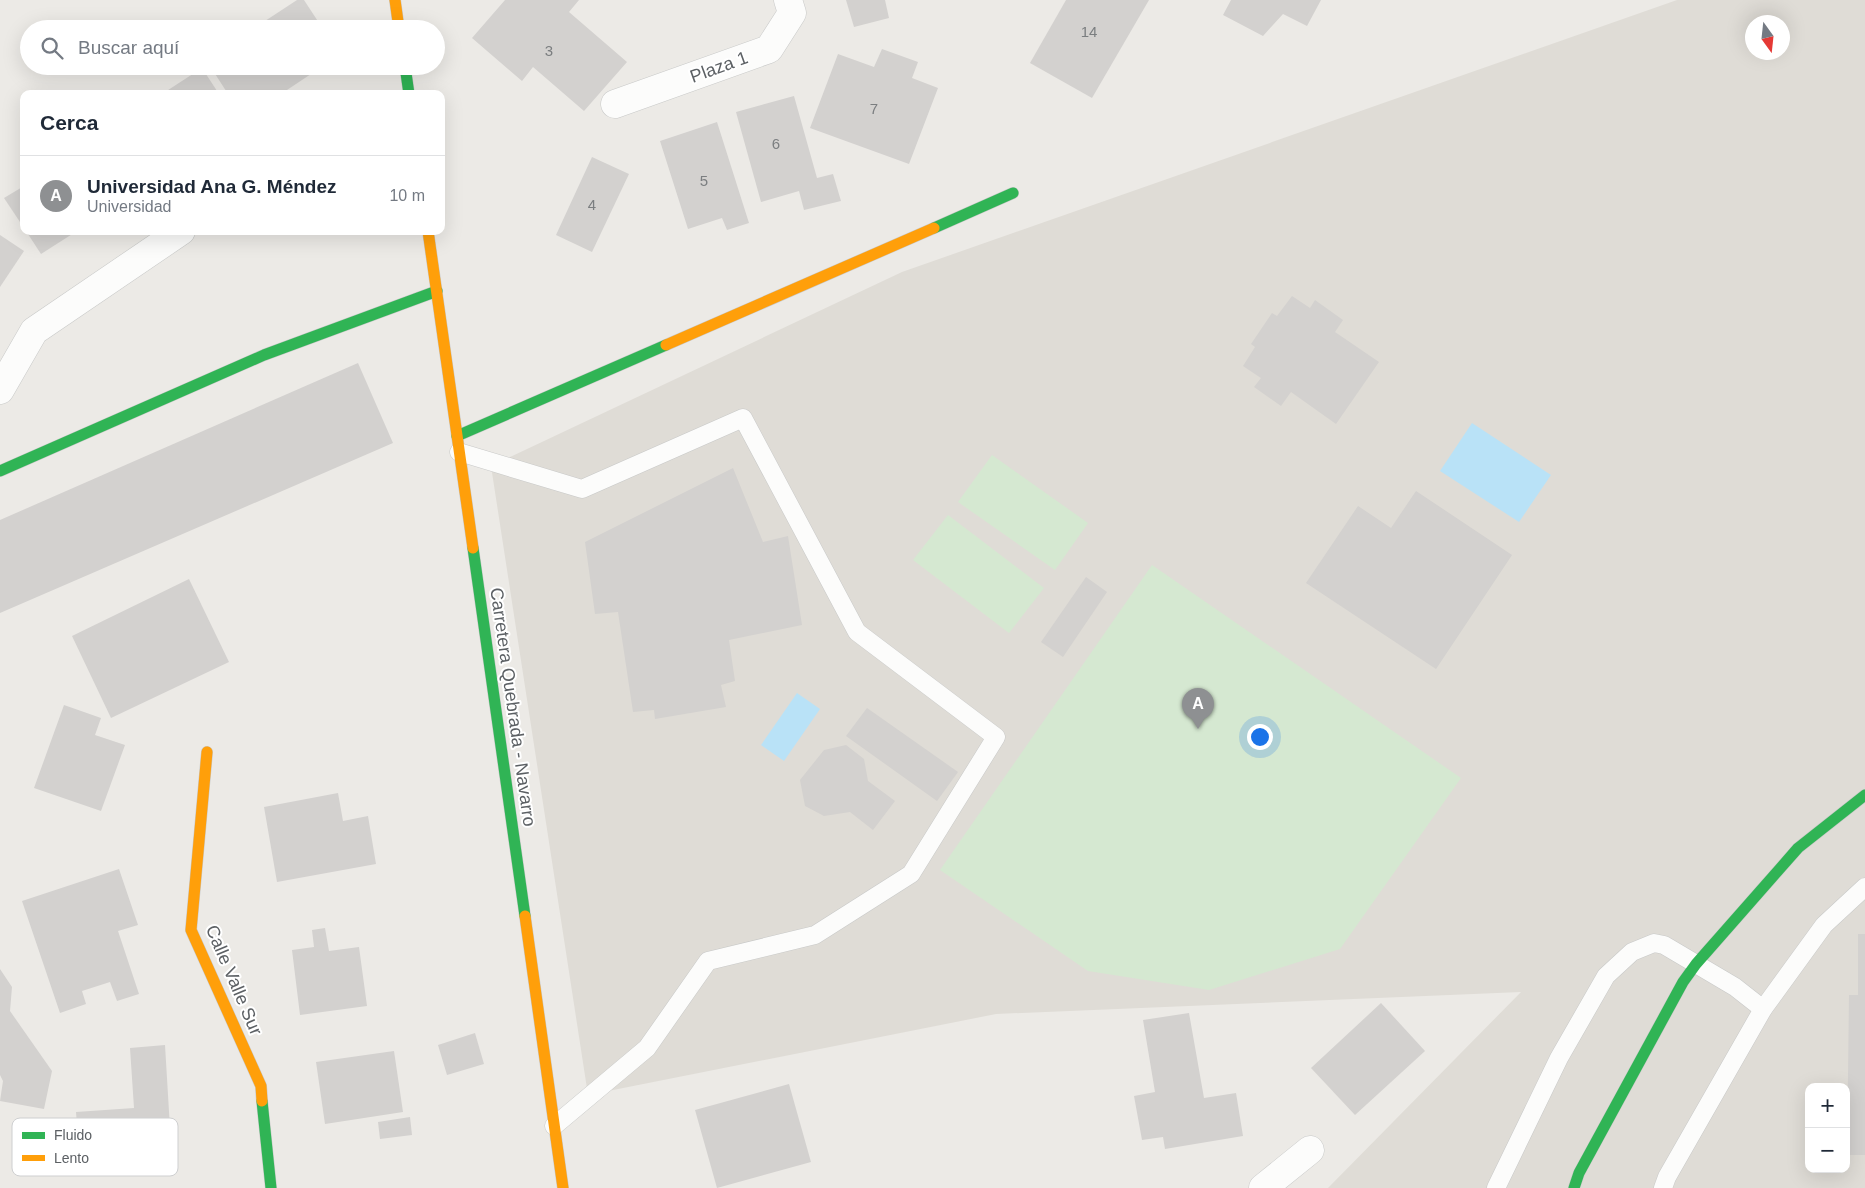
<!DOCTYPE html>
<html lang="es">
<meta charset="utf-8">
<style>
body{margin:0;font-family:Arial,sans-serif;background:#f2f2f3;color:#1f2937}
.controls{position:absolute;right:15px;bottom:15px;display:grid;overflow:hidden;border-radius:10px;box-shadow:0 5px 20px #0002}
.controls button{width:45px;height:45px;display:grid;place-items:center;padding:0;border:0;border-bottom:1px solid #e0e1e3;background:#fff;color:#1f2937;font:25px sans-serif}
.compass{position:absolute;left:1745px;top:15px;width:45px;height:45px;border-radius:50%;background:#fff;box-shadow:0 5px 20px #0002;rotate:165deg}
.you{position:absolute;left:1259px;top:736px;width:18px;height:18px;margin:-12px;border:4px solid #fff;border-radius:50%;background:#1a73e8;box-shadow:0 0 0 8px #1a73e833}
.badge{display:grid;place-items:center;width:32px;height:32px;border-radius:50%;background:#8e9092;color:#fff;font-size:16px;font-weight:700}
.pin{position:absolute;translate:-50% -41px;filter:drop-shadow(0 1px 2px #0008)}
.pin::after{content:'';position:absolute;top:26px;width:18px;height:15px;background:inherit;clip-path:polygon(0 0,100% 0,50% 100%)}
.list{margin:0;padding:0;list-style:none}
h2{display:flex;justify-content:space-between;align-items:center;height:65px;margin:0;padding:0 20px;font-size:21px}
h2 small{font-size:16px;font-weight:400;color:#747a83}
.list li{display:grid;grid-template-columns:32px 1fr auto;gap:15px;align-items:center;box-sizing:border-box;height:80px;padding:0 20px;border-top:1px solid #e0e1e3}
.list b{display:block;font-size:19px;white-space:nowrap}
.list p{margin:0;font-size:16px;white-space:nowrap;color:#747a83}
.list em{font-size:16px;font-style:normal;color:#747a83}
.icon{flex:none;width:28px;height:28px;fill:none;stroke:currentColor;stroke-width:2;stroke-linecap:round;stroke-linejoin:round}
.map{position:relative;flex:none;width:1865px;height:1188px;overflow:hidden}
.search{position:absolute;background:#fff;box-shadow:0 5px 20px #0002;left:20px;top:20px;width:425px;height:55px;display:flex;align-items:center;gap:12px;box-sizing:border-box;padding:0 18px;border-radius:28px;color:#747a83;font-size:19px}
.panel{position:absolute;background:#fff;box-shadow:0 5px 20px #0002;left:20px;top:90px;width:425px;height:145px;border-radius:10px}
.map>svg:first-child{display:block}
</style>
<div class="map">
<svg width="1865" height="1188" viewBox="0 0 1865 1188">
<rect width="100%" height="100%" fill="#eceae6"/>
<path fill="#dfdcd6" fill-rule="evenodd" d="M1677,0H1865V1188H1328L1521,992L996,1014L588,1095L491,466L902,272ZM1752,22H1782V52H1752ZM1809,1087H1846V1169H1809Z"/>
<g fill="#d5e8d1">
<polygon points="992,455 1088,523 1055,570 958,502"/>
<polygon points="948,515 1044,588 1009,633 913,560"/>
<polygon points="1152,565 1461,778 1340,949 1209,990 1088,971 940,870"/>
</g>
<g fill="#b9e2f7">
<polygon points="1472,423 1551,475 1519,522 1440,471"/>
<polygon points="797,693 820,709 784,761 761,745"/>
</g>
<g fill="#d3d1cf">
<polygon points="297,0 304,0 323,29 253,29"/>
<polygon points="505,0 579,0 569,12 627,62 584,111 533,67 522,81 472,38"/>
<polygon points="846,0 885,0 889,18 854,27"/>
<polygon points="1066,0 1149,0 1092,98 1030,63"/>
<polygon points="1231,0 1321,0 1307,26 1283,14 1263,36 1223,15"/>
<polygon points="882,49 918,62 912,78 938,88 909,164 810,128 838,54 874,67"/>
<polygon points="210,66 323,66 281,94 228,94"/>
<polygon points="202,68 219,94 162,94"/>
<polygon points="794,96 817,178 833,174 841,201 804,210 799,191 761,202 736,112"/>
<polygon points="717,122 749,223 727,230 722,218 688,229 660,141"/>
<polygon points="592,157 629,174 592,252 556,235"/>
<polygon points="24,186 24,228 4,198"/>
<polygon points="26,231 77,231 41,254"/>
<polygon points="0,235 24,251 0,287"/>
<polygon points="1292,296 1310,308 1315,300 1343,320 1335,332 1379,362 1336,424 1291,392 1281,406 1254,387 1261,378 1243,366 1255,347 1251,344 1272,313 1277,316"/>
<polygon points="358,363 393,443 0,613 0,520"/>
<polygon points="733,468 763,542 788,536 802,625 729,640 735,681 721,685 726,707 655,719 654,710 633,712 618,612 595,614 585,542"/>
<polygon points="1416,491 1512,555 1436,669 1306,583 1358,506 1391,528"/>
<polygon points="1086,577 1107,592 1063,657 1041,642"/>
<polygon points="189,579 229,662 111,718 72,636"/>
<polygon points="64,705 101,718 95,735 125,745 101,811 34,788"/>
<polygon points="867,708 958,772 937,801 846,736"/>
<polygon points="846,745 864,759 868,781 895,801 873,830 850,812 824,816 805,806 800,780 824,750"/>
<polygon points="338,793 343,821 368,816 376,864 277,882 264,807"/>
<polygon points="119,869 138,925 118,931 139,994 117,1001 110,982 82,991 86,1004 60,1013 22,901"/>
<polygon points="325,928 329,951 359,947 367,1006 300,1015 292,950 314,947 312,930"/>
<polygon points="1858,934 1865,934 1865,1155 1847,1155 1849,995 1858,995"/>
<polygon points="0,969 12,987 10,1011 52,1071 44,1109 0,1101 3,1081 0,1075"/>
<polygon points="1381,1003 1425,1051 1355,1115 1311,1068"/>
<polygon points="1189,1013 1204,1098 1236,1093 1243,1136 1165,1149 1163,1137 1142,1140 1134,1096 1155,1092 1143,1020"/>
<polygon points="475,1033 484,1064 447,1075 438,1045"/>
<polygon points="165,1045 171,1145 79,1151 76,1112 134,1108 130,1048"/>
<polygon points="394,1051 403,1112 325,1124 316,1062"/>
<polygon points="789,1084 811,1162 717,1188 695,1110"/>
<polygon points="410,1117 412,1135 380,1139 378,1122"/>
</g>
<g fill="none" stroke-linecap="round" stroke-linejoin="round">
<defs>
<g id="lane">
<polyline points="459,452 582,489 743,418 857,632 996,737 911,874 815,935 708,961 647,1048 554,1126"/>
<polyline points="1496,1188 1559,1058 1606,976 1632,952 1654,943 1664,945 1735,987 1763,1009"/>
<polyline points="1663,1188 1667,1177 1763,1009 1824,925 1865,887"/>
</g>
<g id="street">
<polyline points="615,104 769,49 792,13 788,0"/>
<polyline points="0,390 34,331 181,231"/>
<polyline points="1263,1188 1310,1150"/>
</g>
<g id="fast">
<polyline points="405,66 409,94"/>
<polyline points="934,228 1013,193"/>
<polyline points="457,436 666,345"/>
<polyline points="0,471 264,355 437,291"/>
<polyline points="473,548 525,916"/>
<polyline points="262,1101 271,1188"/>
<polyline points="1574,1188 1579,1173 1683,982 1696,964 1798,848 1865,795"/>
</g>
<g id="slow">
<polyline points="395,0 399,29"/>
<polyline points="428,231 473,548"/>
<polyline points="666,345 934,228"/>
<polyline points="207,752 191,930 261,1086 262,1101"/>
<polyline points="525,916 563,1188"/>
</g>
</defs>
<use href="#lane" stroke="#c8c9c8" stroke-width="19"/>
<use href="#street" stroke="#c8c9c8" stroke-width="29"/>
<use href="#fast" stroke="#c8c8c8" stroke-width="12"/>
<use href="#slow" stroke="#c8c8c8" stroke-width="12"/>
<use href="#lane" stroke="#fcfcfb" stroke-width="18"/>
<use href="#street" stroke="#fcfcfb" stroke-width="28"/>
<use href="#fast" stroke="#30b455" stroke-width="11"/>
<use href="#slow" stroke="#ff9f0a" stroke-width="11"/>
</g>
<g text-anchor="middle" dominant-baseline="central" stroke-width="4" stroke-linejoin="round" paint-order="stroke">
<g font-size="15" fill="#7b7e80">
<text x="1089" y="31">14</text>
<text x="549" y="50">3</text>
<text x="874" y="108">7</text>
<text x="776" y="143">6</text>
<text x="704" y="180">5</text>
<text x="592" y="204">4</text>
</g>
<g font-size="18" fill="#5c6064" stroke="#fff">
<text transform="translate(719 67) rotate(-20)">Plaza 1</text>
<text transform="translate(513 707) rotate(82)">Carretera Quebrada - Navarro</text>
<text transform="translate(234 980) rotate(67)">Calle Valle Sur</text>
</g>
</g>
<rect x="12" y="1118" width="166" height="58" rx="8" fill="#fff" stroke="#cecfd0" stroke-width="1"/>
<rect x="22" y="1132" width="23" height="7" fill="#30b455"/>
<rect x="22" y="1155" width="23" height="6" fill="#ff9f0a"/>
<g font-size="14" fill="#5c6064">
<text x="54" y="1140">Fluido</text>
<text x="54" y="1163">Lento</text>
</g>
</svg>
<div class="controls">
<button>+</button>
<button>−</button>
</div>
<svg class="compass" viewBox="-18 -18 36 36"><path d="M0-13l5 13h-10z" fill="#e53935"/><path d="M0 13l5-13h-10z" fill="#747a83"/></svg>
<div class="you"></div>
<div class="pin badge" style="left:1198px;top:729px">A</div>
<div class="search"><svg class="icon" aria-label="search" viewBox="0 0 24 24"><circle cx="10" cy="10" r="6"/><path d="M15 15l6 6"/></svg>Buscar aquí</div>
<section class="panel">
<h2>Cerca<small></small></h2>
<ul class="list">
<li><span class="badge">A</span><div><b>Universidad Ana G. Méndez</b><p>Universidad</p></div><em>10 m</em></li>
</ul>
</section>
</div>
